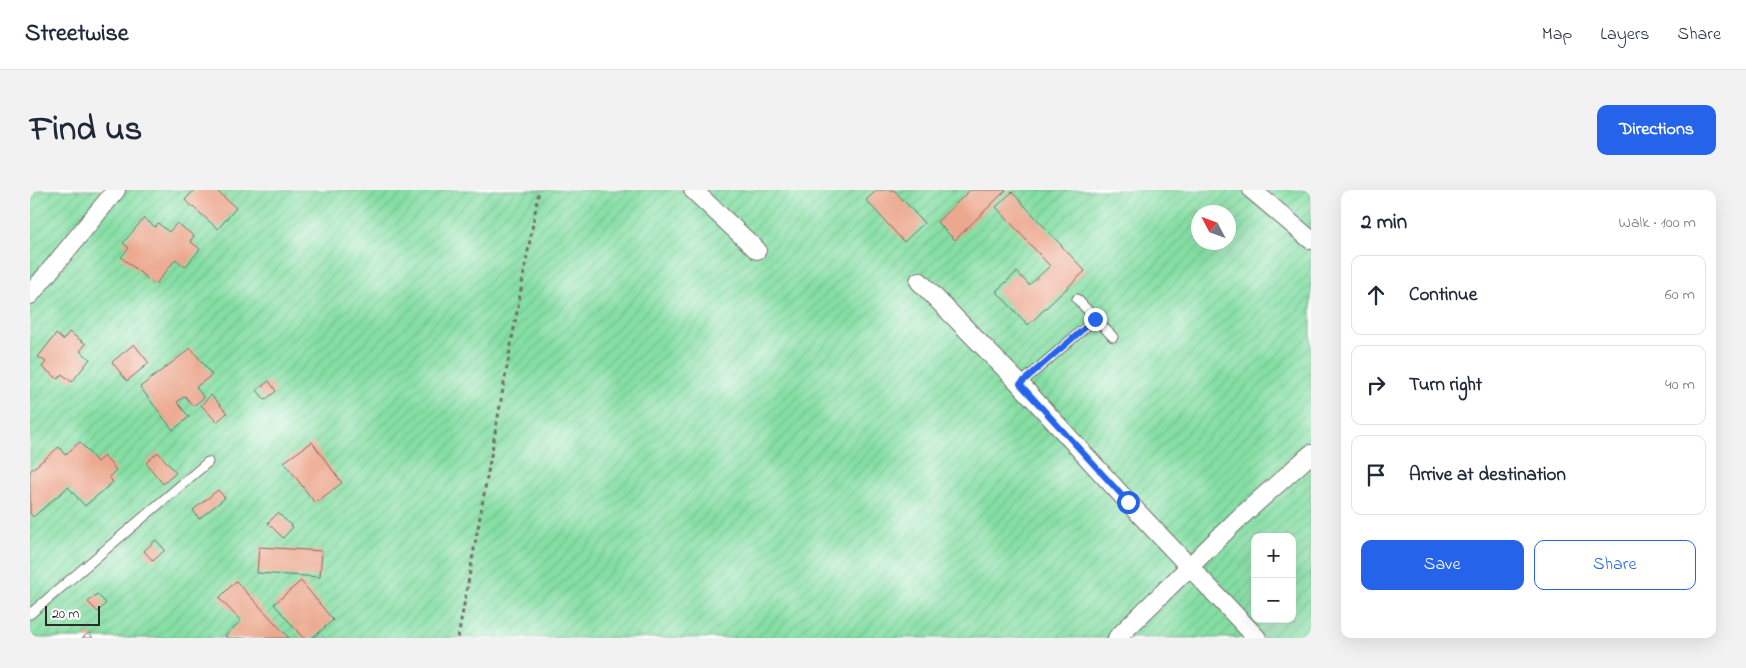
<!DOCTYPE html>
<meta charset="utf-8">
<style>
body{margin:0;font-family:"Indie Flower",sans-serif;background:#f2f2f3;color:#1f2937}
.controls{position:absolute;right:15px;bottom:15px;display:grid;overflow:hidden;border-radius:10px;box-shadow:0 5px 20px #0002}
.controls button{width:45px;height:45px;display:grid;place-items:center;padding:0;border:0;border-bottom:1px solid #e0e1e3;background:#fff;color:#1f2937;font:25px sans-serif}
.compass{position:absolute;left:1161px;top:15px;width:45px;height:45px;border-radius:50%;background:#fff;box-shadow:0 5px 20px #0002;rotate:311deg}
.scale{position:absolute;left:15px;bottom:12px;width:55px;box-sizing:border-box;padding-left:5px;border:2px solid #2b2b2b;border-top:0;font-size:14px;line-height:18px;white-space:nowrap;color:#2b2b2b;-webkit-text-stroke:4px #fff;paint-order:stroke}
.stop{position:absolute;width:15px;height:15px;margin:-11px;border:4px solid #2563eb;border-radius:50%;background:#fff}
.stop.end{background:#2563eb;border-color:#fff;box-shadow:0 1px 5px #0008}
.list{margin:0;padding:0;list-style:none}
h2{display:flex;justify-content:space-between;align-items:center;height:65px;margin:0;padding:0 20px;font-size:21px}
h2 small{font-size:16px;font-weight:400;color:#747a83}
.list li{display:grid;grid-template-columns:32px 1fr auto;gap:15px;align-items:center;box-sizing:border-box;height:80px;margin:0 10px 10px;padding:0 10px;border:1px solid #e0e1e3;border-radius:10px}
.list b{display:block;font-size:19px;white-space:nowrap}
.list em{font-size:16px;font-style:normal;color:#747a83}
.actions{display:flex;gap:10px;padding:15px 20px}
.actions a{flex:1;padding:11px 0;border:1px solid #2563eb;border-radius:10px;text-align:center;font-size:18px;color:#2563eb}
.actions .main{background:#2563eb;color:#fff}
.icon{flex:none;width:28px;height:28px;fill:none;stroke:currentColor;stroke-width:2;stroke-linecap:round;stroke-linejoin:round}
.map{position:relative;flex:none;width:1281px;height:448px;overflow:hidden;border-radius:10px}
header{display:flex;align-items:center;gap:30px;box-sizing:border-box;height:70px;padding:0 25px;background:#fff;border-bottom:1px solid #e0e1e3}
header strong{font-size:24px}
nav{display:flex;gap:28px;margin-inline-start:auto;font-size:18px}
.intro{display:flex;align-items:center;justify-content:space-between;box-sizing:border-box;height:120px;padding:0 30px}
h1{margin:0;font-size:35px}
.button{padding:12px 22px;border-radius:10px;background:#2563eb;color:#fff;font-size:18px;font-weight:700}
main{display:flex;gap:30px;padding:0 30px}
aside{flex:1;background:#fff;border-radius:10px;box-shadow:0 5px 20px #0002}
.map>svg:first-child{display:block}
</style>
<header>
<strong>Streetwise</strong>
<nav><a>Map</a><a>Layers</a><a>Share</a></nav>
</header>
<div class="intro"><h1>Find us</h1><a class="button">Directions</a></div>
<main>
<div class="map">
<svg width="1281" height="448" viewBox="0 0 1281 448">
<defs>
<pattern id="garden-furrows" width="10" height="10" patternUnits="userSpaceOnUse" patternTransform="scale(1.25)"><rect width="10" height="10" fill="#85dea4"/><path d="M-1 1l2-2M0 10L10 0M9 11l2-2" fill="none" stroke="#73bf8d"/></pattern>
</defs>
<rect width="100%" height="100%" fill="#fff"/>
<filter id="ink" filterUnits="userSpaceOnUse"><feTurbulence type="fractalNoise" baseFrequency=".02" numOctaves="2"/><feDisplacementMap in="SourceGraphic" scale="10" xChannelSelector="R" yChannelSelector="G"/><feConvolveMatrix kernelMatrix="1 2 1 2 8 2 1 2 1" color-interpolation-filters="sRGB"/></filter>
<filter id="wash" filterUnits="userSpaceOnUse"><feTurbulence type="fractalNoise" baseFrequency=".0096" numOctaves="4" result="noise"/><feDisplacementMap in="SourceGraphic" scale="20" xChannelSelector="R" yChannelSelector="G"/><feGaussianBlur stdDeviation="1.12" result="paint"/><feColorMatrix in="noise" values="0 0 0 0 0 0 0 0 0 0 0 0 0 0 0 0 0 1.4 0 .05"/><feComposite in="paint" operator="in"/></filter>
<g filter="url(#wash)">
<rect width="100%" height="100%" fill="#f9ebda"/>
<path fill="url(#garden-furrows)" stroke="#588468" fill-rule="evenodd" d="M0,0H1281V448H0ZM1168,22H1198V52H1168ZM1225,347H1262V429H1225Z"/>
<g id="blocks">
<g fill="#eca88e">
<polygon points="164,0 186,0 206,18 188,39 155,10"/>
<polygon points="847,0 864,0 894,33 874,52 836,10"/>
<polygon points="940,0 976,0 925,50 907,32"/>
<polygon points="982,2 1055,81 998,135 966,101 987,82 999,95 1020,76 966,17"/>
<polygon points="114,28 125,37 128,33 139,42 147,33 164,46 160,51 170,59 155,77 146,69 125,95 91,67 99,58 93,53"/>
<polygon points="39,142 56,154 50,161 60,169 42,192 32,184 28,189 12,177 16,172 8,167 26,144 33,150"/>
<polygon points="104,154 119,173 97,191 82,172"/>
<polygon points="161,158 182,185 166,197 174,208 163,216 155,206 147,212 159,227 143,240 110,197"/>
<polygon points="239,191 246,201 235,210 227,200"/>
<polygon points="181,205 197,223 187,232 171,215"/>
<polygon points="50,252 67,272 74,266 86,280 79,287 83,292 55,316 38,297 3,327 0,323 0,281 29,257 35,265"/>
<polygon points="282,252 312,293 285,313 254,272"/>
<polygon points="128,262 146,283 133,294 116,273"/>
<polygon points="188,300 195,308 169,329 163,320"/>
<polygon points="248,323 263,337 253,348 238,333"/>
<polygon points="126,350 135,360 123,371 114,361"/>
<polygon points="229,357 292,361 290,387 227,383"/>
<polygon points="206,391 259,448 197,448 195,446 211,431 189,408"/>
<polygon points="271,391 303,430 282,448 273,448 244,414"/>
<polygon points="67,404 76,413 68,422 58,412"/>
<polygon points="59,443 63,448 52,448"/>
</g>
</g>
</g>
<g filter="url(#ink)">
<use href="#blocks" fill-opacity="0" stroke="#736e68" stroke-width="1"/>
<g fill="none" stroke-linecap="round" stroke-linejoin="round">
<defs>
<g id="service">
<polyline points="1047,109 1083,147"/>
<polyline points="990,194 1065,129"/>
<polyline points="0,424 178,272"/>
</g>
<g id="minor">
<polyline points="663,0 727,60"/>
<polyline points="1222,0 1281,50"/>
<polyline points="889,91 990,194 1098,312 1227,448"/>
<polyline points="0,105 86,0"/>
<polyline points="1087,448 1207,330 1281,264"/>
</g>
</defs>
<use href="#service" stroke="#736e68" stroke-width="11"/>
<use href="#minor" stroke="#736e68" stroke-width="20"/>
<polyline stroke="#736e68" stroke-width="3" stroke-dasharray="4 4" stroke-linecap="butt" points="428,448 509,0"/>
<use href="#service" stroke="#fff" stroke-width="9"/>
<use href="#minor" stroke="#fff" stroke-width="18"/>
</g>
</g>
<g fill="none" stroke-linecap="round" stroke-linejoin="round" filter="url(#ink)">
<polyline stroke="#2563eb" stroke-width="6" points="1065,129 990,194 1098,312"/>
</g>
</svg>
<div class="controls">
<button>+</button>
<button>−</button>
</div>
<svg class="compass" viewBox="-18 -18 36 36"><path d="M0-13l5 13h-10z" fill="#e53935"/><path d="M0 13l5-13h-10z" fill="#747a83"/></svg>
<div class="scale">20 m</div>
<div class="stop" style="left:1098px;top:312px"></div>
<div class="stop end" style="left:1065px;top:129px"></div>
</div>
<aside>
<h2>2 min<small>Walk · 100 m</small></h2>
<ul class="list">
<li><svg class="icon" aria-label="ahead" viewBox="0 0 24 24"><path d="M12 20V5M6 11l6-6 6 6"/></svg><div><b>Continue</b></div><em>60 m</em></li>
<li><svg class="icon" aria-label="right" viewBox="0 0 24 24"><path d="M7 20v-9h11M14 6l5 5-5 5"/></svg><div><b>Turn right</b></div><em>40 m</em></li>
<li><svg class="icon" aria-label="arrive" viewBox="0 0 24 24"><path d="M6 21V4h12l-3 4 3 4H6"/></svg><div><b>Arrive at destination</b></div></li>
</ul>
<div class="actions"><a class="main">Save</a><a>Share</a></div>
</aside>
</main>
